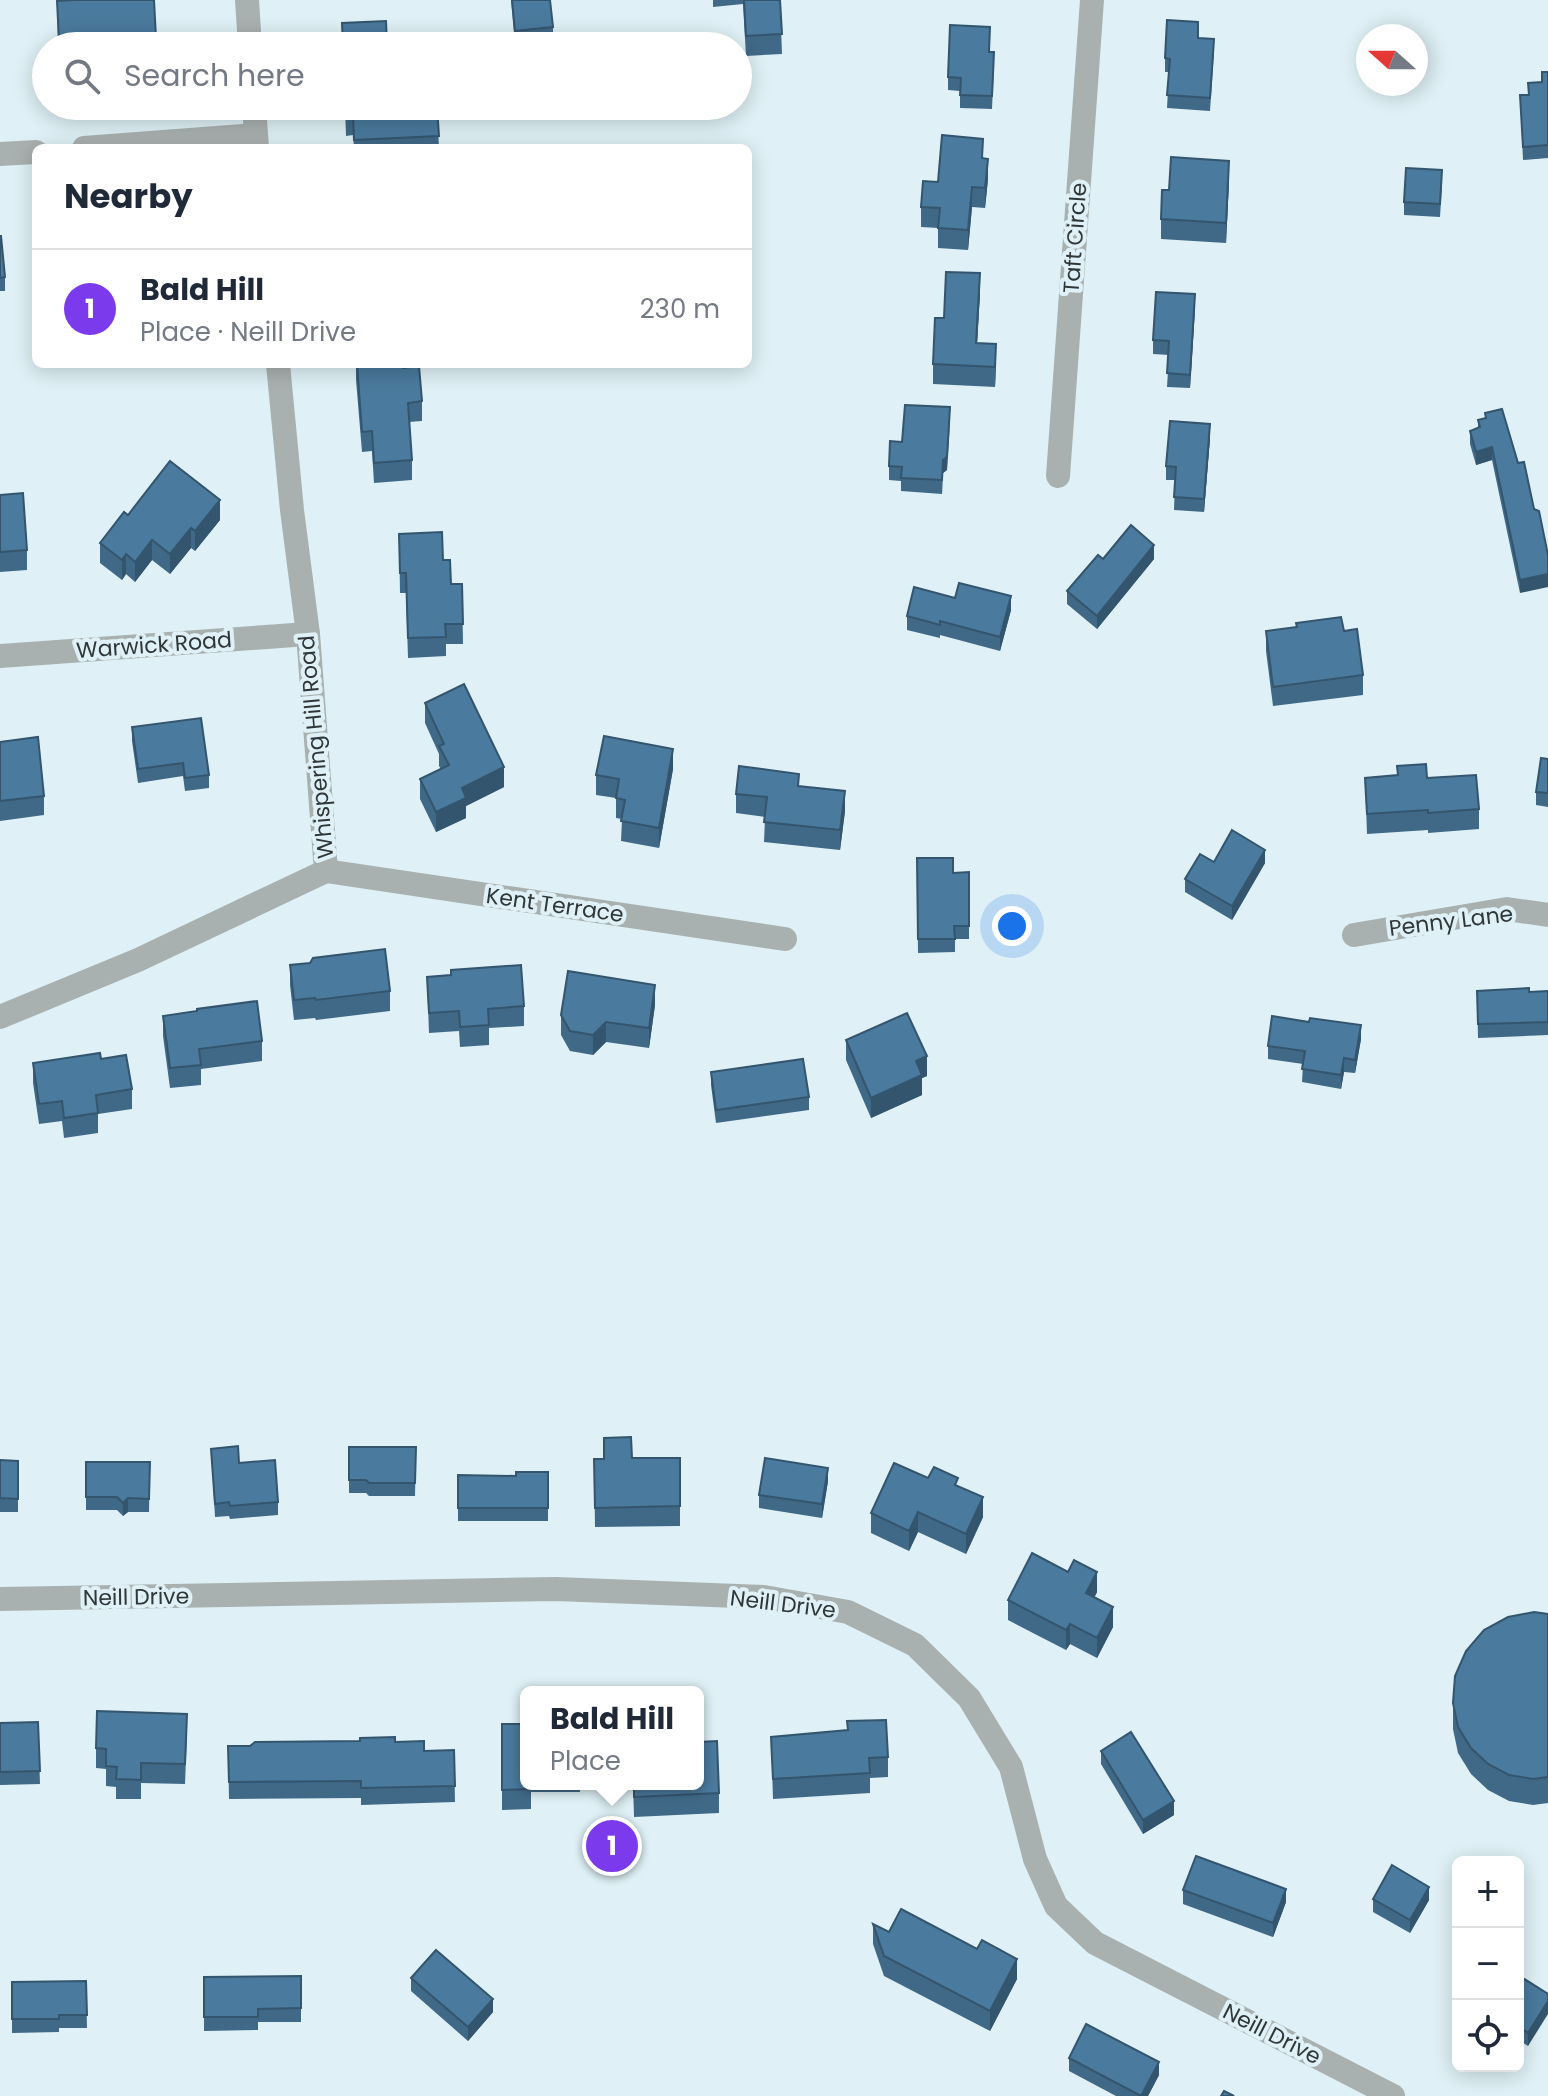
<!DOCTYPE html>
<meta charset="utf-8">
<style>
body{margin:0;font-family:Poppins,sans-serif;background:#f2f2f3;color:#1f2937}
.controls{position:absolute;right:24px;bottom:24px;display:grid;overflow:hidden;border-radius:12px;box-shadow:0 4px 20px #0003}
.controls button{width:72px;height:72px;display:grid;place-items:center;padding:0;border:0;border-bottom:2px solid #e0e1e3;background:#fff;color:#1f2937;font:40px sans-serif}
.compass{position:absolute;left:1356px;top:24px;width:72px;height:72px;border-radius:50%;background:#fff;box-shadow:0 4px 20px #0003;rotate:291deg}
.you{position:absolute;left:1012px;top:926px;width:28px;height:28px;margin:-20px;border:6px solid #fff;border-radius:50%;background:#1a73e8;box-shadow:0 0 0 12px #1a73e833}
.badge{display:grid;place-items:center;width:52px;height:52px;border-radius:50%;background:#7c3aed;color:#fff;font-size:26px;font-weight:700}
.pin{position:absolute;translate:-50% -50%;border:4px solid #fff;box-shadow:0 2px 8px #0006}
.popup{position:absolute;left:520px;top:1686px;width:184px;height:104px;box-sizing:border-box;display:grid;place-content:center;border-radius:12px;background:#fff;filter:drop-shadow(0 2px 6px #0005);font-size:26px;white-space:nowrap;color:#747a83}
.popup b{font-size:30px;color:#1f2937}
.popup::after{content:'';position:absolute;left:50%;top:100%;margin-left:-16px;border:16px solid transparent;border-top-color:#fff}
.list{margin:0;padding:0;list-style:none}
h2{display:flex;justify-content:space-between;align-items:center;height:104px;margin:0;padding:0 32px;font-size:34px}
h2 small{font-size:26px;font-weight:400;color:#747a83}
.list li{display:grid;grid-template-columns:52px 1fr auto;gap:24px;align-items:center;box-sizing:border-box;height:120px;padding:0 32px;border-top:2px solid #e0e1e3}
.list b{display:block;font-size:30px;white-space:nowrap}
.list p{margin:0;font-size:26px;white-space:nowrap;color:#747a83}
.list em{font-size:26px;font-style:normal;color:#747a83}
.icon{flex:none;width:44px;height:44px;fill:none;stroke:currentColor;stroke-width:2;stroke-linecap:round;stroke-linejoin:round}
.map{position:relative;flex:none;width:1548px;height:2096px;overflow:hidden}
.search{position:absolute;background:#fff;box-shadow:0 4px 20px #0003;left:32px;top:32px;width:720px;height:88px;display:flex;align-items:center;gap:20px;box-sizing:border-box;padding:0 28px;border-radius:44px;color:#747a83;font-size:30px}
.panel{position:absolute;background:#fff;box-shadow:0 4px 20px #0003;left:32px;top:144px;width:720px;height:224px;border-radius:12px}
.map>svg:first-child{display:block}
</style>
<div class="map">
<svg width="1548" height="2096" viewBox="0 0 1548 2096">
<rect width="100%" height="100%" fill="#dff1f6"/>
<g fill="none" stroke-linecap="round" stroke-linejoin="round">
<g stroke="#a9b1b0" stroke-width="24">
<polyline points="247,0 250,46"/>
<polyline points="254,106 257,148"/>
<polyline points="84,148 256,135"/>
<polyline points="0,154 36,152"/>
<polyline points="1058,476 1092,0"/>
<polyline points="0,656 308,634"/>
<polyline points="326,871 785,939"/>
<polyline points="1354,935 1507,909 1548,915"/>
<polyline points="0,1017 138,960 326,871 308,634 292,510 278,364"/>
<polyline points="0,1599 556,1589 764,1597 848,1612 915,1645 969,1698 1011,1767 1035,1859 1056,1906 1095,1943 1393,2096"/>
</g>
</g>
<g fill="#406987">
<polygon points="154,0 156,46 58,46 57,1"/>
<polygon points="511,0 553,27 553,41 515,45"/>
<polygon points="713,0 780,0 782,54 746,56 743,4 713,7"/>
<polygon points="1198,38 1214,52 1210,111 1167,108 1169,72 1165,72 1165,58"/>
<polygon points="989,52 994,65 992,109 960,108 960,91 948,90 948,77"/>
<polygon points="1548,72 1548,158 1523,160 1520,95 1528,95 1542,82"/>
<polygon points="345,106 437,106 439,148 354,148 353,135 346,136"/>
<polygon points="983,158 988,179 985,208 972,207 968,250 938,248 938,228 921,227 921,207 938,182"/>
<polygon points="1229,181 1226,243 1161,239 1161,219 1169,190"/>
<polygon points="1442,184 1440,217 1404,215 1404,202"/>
<polygon points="0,236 5,277 5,291 0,291"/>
<polygon points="980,293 977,343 996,364 995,387 933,384 933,364 944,318"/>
<polygon points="1195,308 1190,388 1167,387 1169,355 1153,354 1153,340"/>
<polygon points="356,364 403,368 422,401 422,421 409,422 412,460 412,480 374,483 372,451 362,452 356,380"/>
<polygon points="1485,413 1518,463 1524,462 1520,593 1492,460 1476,465 1470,444 1470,431 1478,428 1478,420 1485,418"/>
<polygon points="950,421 947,470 943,473 942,494 901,491 901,481 889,480 889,466 902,442"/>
<polygon points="1210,438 1204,512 1174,510 1175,480 1166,480 1166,466"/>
<polygon points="0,495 27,550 27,570 0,572"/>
<polygon points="128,515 220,520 195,551 191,548 170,574 152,560 135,582 126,574 122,580 100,563 100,543"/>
<polygon points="399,534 443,560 451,584 462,584 463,644 446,644 446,656 408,658 406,593 400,593"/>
<polygon points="1103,559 1154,559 1097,629 1067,604 1067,591"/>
<polygon points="955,598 1011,610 1000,651 940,635 940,638 907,630 907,616"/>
<polygon points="1266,631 1344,631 1363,675 1363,695 1273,706 1266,651"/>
<polygon points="425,703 504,787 466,806 466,818 436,832 420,799 420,779 441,769 439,766 439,754 425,723"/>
<polygon points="132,727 209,775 209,788 185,791 183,776 138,783 132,741"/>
<polygon points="0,742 44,796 44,815 0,821"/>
<polygon points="1548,759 1548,807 1536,805 1536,792"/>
<polygon points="1397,766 1427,778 1479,809 1479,829 1428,833 1428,830 1367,834 1365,778 1397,775"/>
<polygon points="673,769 659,848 621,841 622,819 616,818 616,798 596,795 596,775"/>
<polygon points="799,786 845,811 840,850 764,842 765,817 736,813 736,794"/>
<polygon points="917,858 953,873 969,872 969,939 955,939 955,952 918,953"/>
<polygon points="1214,862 1265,863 1232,920 1185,892 1185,879"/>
<polygon points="290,965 390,991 390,1011 316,1020 315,1018 294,1020 290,985"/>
<polygon points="427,977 524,1006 524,1026 489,1028 489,1045 460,1047 459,1031 429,1033"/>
<polygon points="1477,991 1548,991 1548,1035 1478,1038"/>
<polygon points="655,1005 649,1048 606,1042 593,1055 570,1051 561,1035 561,1015"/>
<polygon points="163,1016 262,1041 262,1061 201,1069 201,1085 170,1088 163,1036"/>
<polygon points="1361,1039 1355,1073 1344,1072 1341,1089 1302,1082 1303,1064 1268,1059 1268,1046"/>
<polygon points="846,1040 927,1076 922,1078 922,1095 871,1118 846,1060"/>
<polygon points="101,1059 132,1089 132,1109 98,1114 98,1133 64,1138 62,1121 39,1124 33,1083 33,1063"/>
<polygon points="711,1072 809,1097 809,1110 716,1123 711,1085"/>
<polygon points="349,1447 416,1447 415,1496 369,1496 366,1493 349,1493"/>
<polygon points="211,1449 239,1463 278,1502 278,1515 230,1519 229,1516 215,1517"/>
<polygon points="632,1458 680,1458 680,1526 595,1527 594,1459"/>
<polygon points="0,1460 18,1461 18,1512 0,1512"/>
<polygon points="86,1462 150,1462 149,1512 128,1512 123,1516 117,1510 86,1510"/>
<polygon points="548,1472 548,1521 458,1521 458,1475 516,1476"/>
<polygon points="928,1478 958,1486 983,1517 966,1554 918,1532 909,1551 871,1533 871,1513"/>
<polygon points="828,1481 822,1518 759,1508 759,1495"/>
<polygon points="1097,1592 1094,1598 1113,1627 1097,1658 1070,1644 1066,1650 1008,1620 1008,1600"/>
<polygon points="1548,1614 1548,1803 1533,1805 1509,1801 1488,1790 1471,1774 1458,1753 1453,1729 1453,1703"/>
<polygon points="847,1721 888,1757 888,1777 870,1778 870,1793 773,1799 771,1737 847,1730"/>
<polygon points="38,1722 40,1784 0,1785 0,1723"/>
<polygon points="502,1724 526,1784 580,1784 580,1792 531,1792 531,1809 502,1810"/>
<polygon points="187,1734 185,1784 141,1783 141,1799 116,1799 116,1787 106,1786 106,1769 96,1768 96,1748"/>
<polygon points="395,1742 424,1751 454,1750 455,1802 361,1805 361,1798 229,1799 228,1746"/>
<polygon points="1101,1751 1174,1815 1143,1834 1101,1764"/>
<polygon points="633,1784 698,1784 719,1793 719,1813 634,1817"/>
<polygon points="1183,1890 1286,1902 1273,1937 1183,1904"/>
<polygon points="1373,1899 1429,1900 1410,1933 1373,1912"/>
<polygon points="873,1924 889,1932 1017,1979 990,2031 884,1976 873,1944"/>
<polygon points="1518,1975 1548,1994 1528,2046 1518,2040"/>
<polygon points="301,1976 301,2022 258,2022 258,2030 204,2031 204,1977"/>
<polygon points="411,1978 493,2012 468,2041 411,1991"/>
<polygon points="86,1981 87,2028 59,2028 59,2032 12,2033 12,1982"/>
<polygon points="1069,2058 1159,2075 1148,2096 1116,2096 1069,2071"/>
</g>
<g fill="#34556e">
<polygon points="988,159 988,179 985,208 985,188"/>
<polygon points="1229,161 1229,181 1226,243 1226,223"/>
<polygon points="972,187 972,207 968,250 968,230"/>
<polygon points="980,273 980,293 976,363 976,343"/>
<polygon points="1195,294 1195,308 1190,388 1190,375"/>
<polygon points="996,344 996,364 995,387 995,367"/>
<polygon points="950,407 947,470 943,473 942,494 943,460"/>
<polygon points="1210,424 1210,438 1204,512 1204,499"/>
<polygon points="1492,447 1492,460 1476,465 1476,452"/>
<polygon points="220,500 220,520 195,551 195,531"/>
<polygon points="191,528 191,548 170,574 170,554"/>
<polygon points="152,540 152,560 135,582 135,562"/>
<polygon points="1154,545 1154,559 1097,629 1097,616"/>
<polygon points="126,554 126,574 122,580 122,560"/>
<polygon points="1548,574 1548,587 1520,593 1520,580"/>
<polygon points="1011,596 1011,610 1000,651 1000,637"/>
<polygon points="673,749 673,769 659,848 659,828"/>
<polygon points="504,767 504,787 466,806 466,818 436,832 436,812 462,788"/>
<polygon points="845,791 845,811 840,850 840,830"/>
<polygon points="1265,850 1265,863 1232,920 1232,906"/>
<polygon points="655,985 655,1005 649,1048 649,1028"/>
<polygon points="606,1022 606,1042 593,1055 593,1035"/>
<polygon points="1361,1025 1361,1039 1355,1073 1355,1060"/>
<polygon points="927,1056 927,1076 922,1078 922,1095 871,1118 871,1098 916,1061"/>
<polygon points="1344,1058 1344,1072 1341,1089 1341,1075"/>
<polygon points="828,1468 828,1481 822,1518 822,1504"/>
<polygon points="983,1497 983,1517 966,1554 966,1534"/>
<polygon points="128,1498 128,1512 123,1516 123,1503"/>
<polygon points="918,1512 918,1532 909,1551 909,1531"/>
<polygon points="1097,1572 1097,1592 1086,1613 1086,1593"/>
<polygon points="1113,1607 1113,1627 1097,1658 1097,1638"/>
<polygon points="1070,1624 1070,1644 1066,1650 1066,1630"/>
<polygon points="1174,1801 1174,1815 1143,1834 1143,1820"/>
<polygon points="1429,1887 1429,1900 1410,1933 1410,1920"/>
<polygon points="1286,1889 1286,1902 1273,1937 1273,1923"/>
<polygon points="1017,1959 1017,1979 990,2031 990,2011"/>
<polygon points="493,1999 493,2012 468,2041 468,2027"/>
<polygon points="1548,2001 1548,2014 1528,2046 1528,2033"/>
<polygon points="1159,2062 1159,2075 1148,2096 1141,2096"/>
</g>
<g fill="#4a7a9d" stroke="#34556e" stroke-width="2">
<polygon points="73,0 154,0 156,38 89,41 89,39 59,40 57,1"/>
<polygon points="512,0 550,0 553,27 515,31"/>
<polygon points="744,0 780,0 782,34 746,36"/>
<polygon points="1167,20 1198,22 1198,38 1214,39 1210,98 1167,95 1170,59 1165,58"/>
<polygon points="386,21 387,46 343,46 342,23"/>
<polygon points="950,25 990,27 989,52 994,52 992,96 960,95 961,78 948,77"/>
<polygon points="1542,72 1548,72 1548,145 1523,147 1520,95 1529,95 1528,83 1542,82"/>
<polygon points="346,106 437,106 439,136 354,140 353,115 346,116"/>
<polygon points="942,135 983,139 982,158 988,159 985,188 972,187 968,230 938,228 940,208 921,207 923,181 938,182"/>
<polygon points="1171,157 1229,161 1226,223 1161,219 1162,190 1169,190"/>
<polygon points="1406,168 1442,170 1440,204 1404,202"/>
<polygon points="0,236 1,236 5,277 0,278"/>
<polygon points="946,272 980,273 976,343 996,344 995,367 933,364 935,318 944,318"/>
<polygon points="1156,292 1195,294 1190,375 1167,373 1169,341 1153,340"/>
<polygon points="357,364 402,364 403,368 419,366 422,401 408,403 412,460 374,463 372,431 362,432"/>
<polygon points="905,405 950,407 947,457 943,460 942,480 901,478 902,467 889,466 890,441 902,442"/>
<polygon points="1502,409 1518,463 1524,462 1534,509 1539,511 1548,555 1548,574 1520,580 1492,447 1476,452 1470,431 1480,427 1478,420 1486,418 1485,413"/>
<polygon points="1170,421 1210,424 1204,499 1174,497 1176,467 1166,466"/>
<polygon points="170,461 220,500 195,531 191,528 170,554 152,540 135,562 126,554 122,560 100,543 124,512 128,515"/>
<polygon points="23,493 27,550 0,552 0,495"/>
<polygon points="1131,525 1154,545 1097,616 1067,591 1098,555 1103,559"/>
<polygon points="442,532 443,560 450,560 451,584 462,584 463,624 445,624 446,637 408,638 406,573 400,573 399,534"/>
<polygon points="959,583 1011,596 1000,637 940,621 940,625 907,616 914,587 955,598"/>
<polygon points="1341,617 1344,631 1357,629 1363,675 1273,687 1266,631 1297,627 1296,623"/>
<polygon points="464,684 504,767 462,788 466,798 436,812 420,779 449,765 439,746 444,744 425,703"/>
<polygon points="201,718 209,775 185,778 183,763 138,769 132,727"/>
<polygon points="604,736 673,749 659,828 621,821 625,800 616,798 619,779 596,775"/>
<polygon points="38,737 44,796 0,801 0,742"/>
<polygon points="1541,758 1548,759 1548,793 1536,792"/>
<polygon points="1426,764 1427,778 1476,775 1479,809 1428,813 1428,810 1367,814 1365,778 1398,775 1397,766"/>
<polygon points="739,766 799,774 798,786 845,791 840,830 764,822 767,797 736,794"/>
<polygon points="1232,830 1265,850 1232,906 1185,879 1200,854 1214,862"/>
<polygon points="917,858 953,858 953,873 969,872 969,926 954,926 955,939 918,939"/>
<polygon points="385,949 390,991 316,1000 315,998 294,1000 290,965 310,963 313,958"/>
<polygon points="521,965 524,1006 488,1009 489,1025 460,1027 459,1011 429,1013 427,977 451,975 451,970"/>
<polygon points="568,971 655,985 649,1028 606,1022 593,1035 570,1031 561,1015"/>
<polygon points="1529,988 1529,992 1548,991 1548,1022 1478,1024 1477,991"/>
<polygon points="257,1001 262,1041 199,1049 201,1065 170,1068 163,1016 197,1011 197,1009"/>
<polygon points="907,1013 927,1056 916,1061 922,1075 871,1098 846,1040"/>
<polygon points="1272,1016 1309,1022 1310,1018 1361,1025 1355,1060 1344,1058 1341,1075 1302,1069 1305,1051 1268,1046"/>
<polygon points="100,1053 101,1059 126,1055 132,1089 96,1095 98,1113 64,1118 62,1101 39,1104 33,1063"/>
<polygon points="803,1059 809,1097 716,1110 711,1072"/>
<polygon points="631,1437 632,1458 680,1458 680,1506 595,1508 594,1459 604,1459 604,1438"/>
<polygon points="238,1446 239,1463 275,1460 278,1502 230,1506 229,1502 215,1504 211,1449"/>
<polygon points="349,1447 416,1447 415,1483 369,1483 366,1480 349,1480"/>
<polygon points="765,1458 828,1468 822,1504 759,1495"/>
<polygon points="0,1460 18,1461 18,1499 0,1498"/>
<polygon points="86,1462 150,1462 149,1499 128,1498 123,1503 117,1497 86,1497"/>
<polygon points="894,1463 928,1478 934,1467 958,1478 955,1485 983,1497 966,1534 918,1512 909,1531 871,1513"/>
<polygon points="516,1472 548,1472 548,1508 458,1508 458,1475 516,1476"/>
<polygon points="1032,1553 1068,1572 1074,1560 1097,1572 1086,1593 1113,1607 1097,1638 1070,1624 1066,1630 1008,1600"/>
<polygon points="1534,1612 1548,1614 1548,1777 1533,1779 1509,1775 1488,1764 1471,1748 1458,1727 1453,1703 1455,1676 1466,1651 1484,1630 1508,1617"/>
<polygon points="97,1711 187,1714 185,1764 141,1763 141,1780 116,1779 117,1767 106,1766 106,1749 96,1748"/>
<polygon points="886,1720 888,1757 869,1758 870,1773 773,1779 771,1737 848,1730 847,1721"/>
<polygon points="38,1722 40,1771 0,1772 0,1723"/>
<polygon points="502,1724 526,1724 526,1784 531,1784 531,1789 502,1790"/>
<polygon points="1131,1732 1174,1801 1143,1820 1101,1751"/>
<polygon points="395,1737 395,1742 424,1741 424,1751 454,1750 455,1786 361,1788 361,1781 229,1782 228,1746 250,1746 255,1742 360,1741 360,1738"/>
<polygon points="717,1741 719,1793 634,1797 634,1784 698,1784 698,1742"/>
<polygon points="1196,1856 1286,1889 1273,1923 1183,1890"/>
<polygon points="1392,1865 1429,1887 1410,1920 1373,1899"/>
<polygon points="901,1909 977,1949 982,1940 1017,1959 990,2011 884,1956 873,1924 889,1932"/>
<polygon points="436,1950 493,1999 468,2027 411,1978"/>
<polygon points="1518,1975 1548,1994 1548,2001 1528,2033 1518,2026"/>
<polygon points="301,1976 301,2008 258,2009 258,2017 204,2017 204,1977"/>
<polygon points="86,1981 87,2015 59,2015 59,2019 12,2019 12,1982"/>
<polygon points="1086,2024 1159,2062 1141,2096 1069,2058"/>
<polygon points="1224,2091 1234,2096 1221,2096"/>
</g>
<g text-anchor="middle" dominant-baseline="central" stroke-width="8" stroke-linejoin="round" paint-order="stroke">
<g font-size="22" fill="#303739" stroke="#dff1f6">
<text transform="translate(1075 238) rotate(-86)">Taft Circle</text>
<text transform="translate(154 645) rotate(-4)">Warwick Road</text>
<text transform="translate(316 747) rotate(-95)">Whispering Hill Road</text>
<text transform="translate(555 905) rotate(8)">Kent Terrace</text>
<text transform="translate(1451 921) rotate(-7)">Penny Lane</text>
<text transform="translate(136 1597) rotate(-1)">Neill Drive</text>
<text transform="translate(783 1604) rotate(7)">Neill Drive</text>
<text transform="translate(1272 2034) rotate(27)">Neill Drive</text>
</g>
</g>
</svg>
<div class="controls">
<button>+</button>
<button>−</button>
<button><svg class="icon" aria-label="locate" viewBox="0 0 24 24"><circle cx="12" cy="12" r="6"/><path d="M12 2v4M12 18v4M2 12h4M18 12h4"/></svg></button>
</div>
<svg class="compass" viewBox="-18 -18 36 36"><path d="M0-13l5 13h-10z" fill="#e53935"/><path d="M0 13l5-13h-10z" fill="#747a83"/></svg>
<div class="you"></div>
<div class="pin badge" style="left:612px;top:1846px">1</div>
<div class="popup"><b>Bald Hill</b>Place</div>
<div class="search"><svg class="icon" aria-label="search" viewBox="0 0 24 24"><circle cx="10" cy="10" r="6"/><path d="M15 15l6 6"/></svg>Search here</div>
<section class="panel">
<h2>Nearby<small></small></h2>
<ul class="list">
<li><span class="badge">1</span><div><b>Bald Hill</b><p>Place · Neill Drive</p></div><em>230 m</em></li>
</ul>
</section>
</div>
